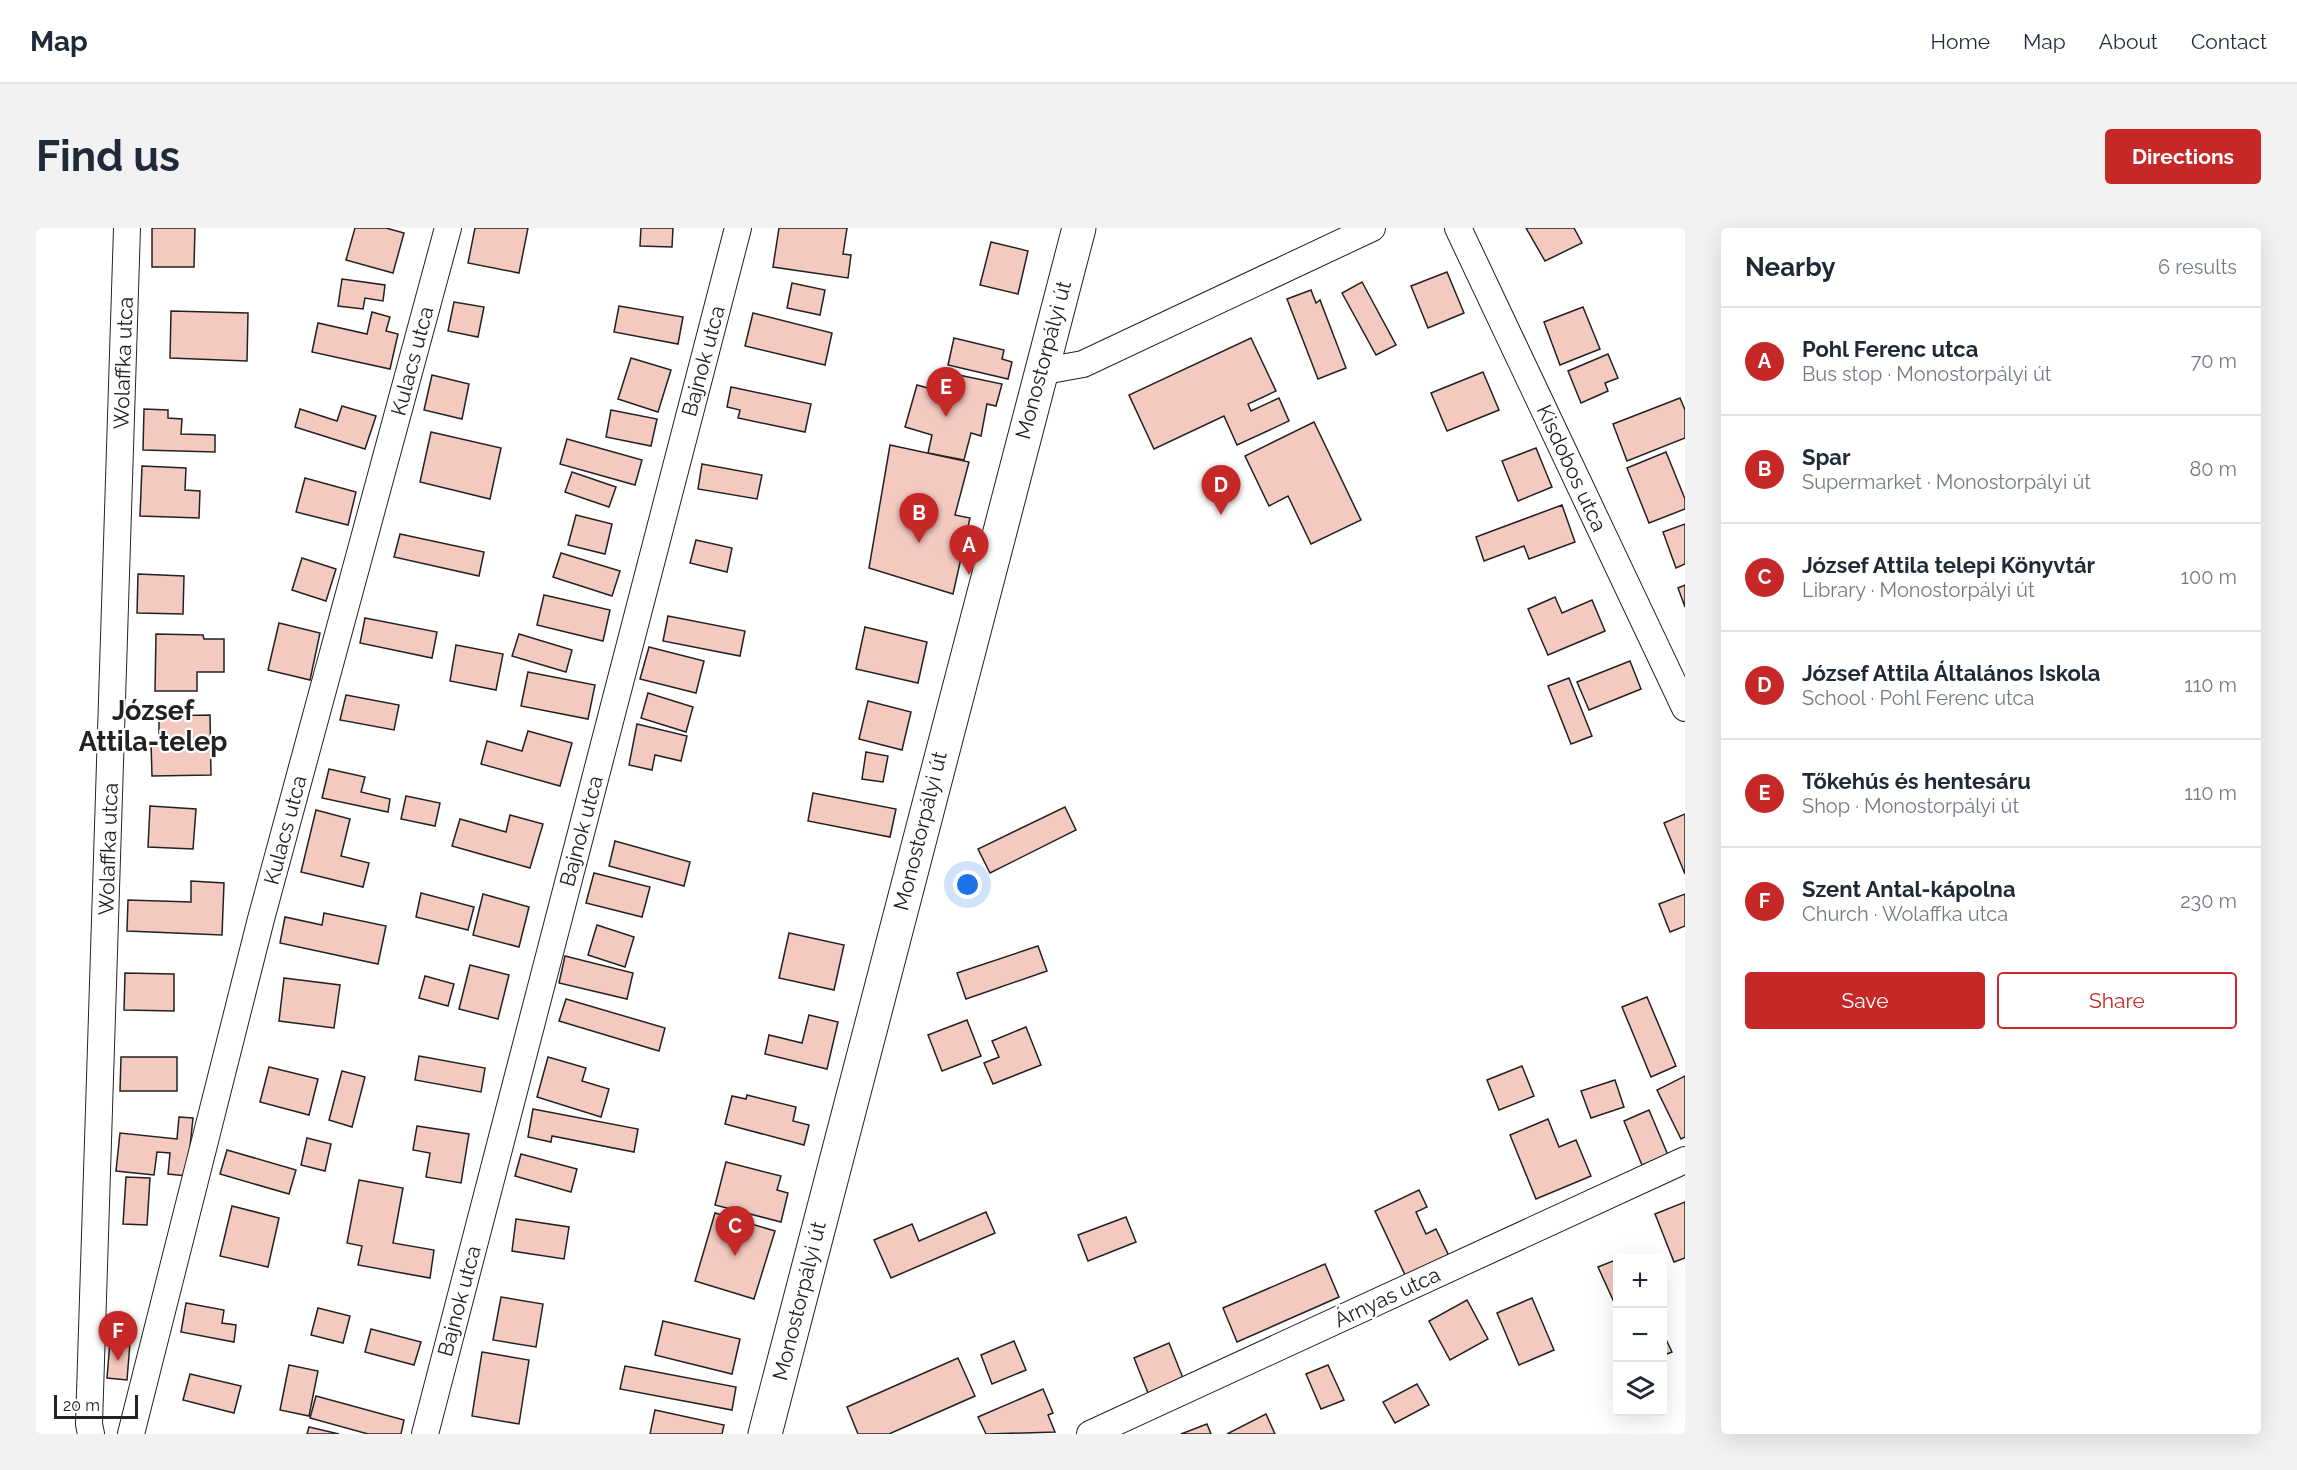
<!DOCTYPE html>
<meta charset="utf-8">
<style>
body{margin:0;font-family:Raleway,sans-serif;background:#f2f2f3;color:#1f2937}
.controls{position:absolute;right:18px;bottom:18px;display:grid;overflow:hidden;border-radius:6px;box-shadow:0 6px 24px #0002}
.controls button{width:54px;height:54px;display:grid;place-items:center;padding:0;border:0;border-bottom:2px solid #e0e1e3;background:#fff;color:#1f2937;font:30px sans-serif}
.scale{position:absolute;left:18px;bottom:15px;width:84px;box-sizing:border-box;padding-left:6px;border:3px solid #222;border-top:0;font-size:16px;line-height:21px;white-space:nowrap;color:#222;-webkit-text-stroke:4px #fff;paint-order:stroke}
.you{position:absolute;left:932px;top:657px;width:21px;height:21px;margin:-15px;border:4px solid #fff;border-radius:50%;background:#1a73e8;box-shadow:0 0 0 9px #1a73e833}
.badge{display:grid;place-items:center;width:39px;height:39px;border-radius:50%;background:#c62828;color:#fff;font-size:20px;font-weight:700}
.pin{position:absolute;translate:-50% -50px;filter:drop-shadow(0 2px 3px #0008)}
.pin::after{content:'';position:absolute;top:32px;width:21px;height:18px;background:inherit;clip-path:polygon(0 0,100% 0,50% 100%)}
.list{margin:0;padding:0;list-style:none}
h2{display:flex;justify-content:space-between;align-items:center;height:78px;margin:0;padding:0 24px;font-size:26px}
h2 small{font-size:20px;font-weight:400;color:#747a83}
.list li{display:grid;grid-template-columns:39px 1fr auto;gap:18px;align-items:center;box-sizing:border-box;height:108px;padding:0 24px;border-top:2px solid #e0e1e3}
.list b{display:block;font-size:22px;white-space:nowrap}
.list p{margin:0;font-size:20px;white-space:nowrap;color:#747a83}
.list em{font-size:20px;font-style:normal;color:#747a83}
.actions{display:flex;gap:12px;padding:18px 24px}
.actions a{flex:1;padding:14px 0;border:2px solid #c62828;border-radius:6px;text-align:center;font-size:21px;color:#c62828}
.actions .main{background:#c62828;color:#fff}
.icon{flex:none;width:33px;height:33px;fill:none;stroke:currentColor;stroke-width:2;stroke-linecap:round;stroke-linejoin:round}
.map{position:relative;flex:none;width:1649px;height:1206px;overflow:hidden;border-radius:6px}
header{display:flex;align-items:center;gap:36px;box-sizing:border-box;height:84px;padding:0 30px;background:#fff;border-bottom:2px solid #e0e1e3}
header strong{font-size:28px}
nav{display:flex;gap:33px;margin-inline-start:auto;font-size:21px}
.intro{display:flex;align-items:center;justify-content:space-between;box-sizing:border-box;height:144px;padding:0 36px}
h1{margin:0;font-size:42px}
.button{padding:15px 27px;border-radius:6px;background:#c62828;color:#fff;font-size:21px;font-weight:700}
main{display:flex;gap:36px;padding:0 36px}
aside{flex:1;background:#fff;border-radius:6px;box-shadow:0 6px 24px #0002}
.map>svg:first-child{display:block}
</style>
<header>
<strong>Map</strong>
<nav><a>Home</a><a>Map</a><a>About</a><a>Contact</a></nav>
</header>
<div class="intro"><h1>Find us</h1><a class="button">Directions</a></div>
<main>
<div class="map">
<svg width="1649" height="1206" viewBox="0 0 1649 1206">
<rect width="100%" height="100%" fill="#fff"/>
<g fill="#f3c9c0" stroke="#222" stroke-width="1.5">
<polygon points="116,0 159,0 158,39 116,39"/>
<polygon points="319,0 350,0 368,5 357,45 310,32"/>
<polygon points="439,0 492,0 483,45 432,35"/>
<polygon points="605,0 637,0 636,19 604,18"/>
<polygon points="743,0 811,0 807,26 815,27 812,50 737,39"/>
<polygon points="1490,0 1538,0 1546,15 1509,33"/>
<polygon points="955,14 992,23 982,66 944,57"/>
<polygon points="1411,44 1428,85 1392,100 1375,58"/>
<polygon points="306,51 349,57 347,73 329,70 327,81 302,78"/>
<polygon points="1326,54 1360,117 1340,127 1306,65"/>
<polygon points="756,55 789,62 784,87 751,80"/>
<polygon points="1275,62 1280,75 1284,72 1310,140 1282,151 1251,71"/>
<polygon points="418,74 448,79 442,109 412,103"/>
<polygon points="583,78 647,89 642,116 578,104"/>
<polygon points="1547,79 1564,121 1524,137 1508,94"/>
<polygon points="135,83 212,85 211,133 134,130"/>
<polygon points="336,84 354,89 350,103 362,106 354,141 276,124 282,95 331,106"/>
<polygon points="717,85 796,105 789,137 709,118"/>
<polygon points="918,110 968,122 966,131 976,134 972,151 912,137"/>
<polygon points="1215,110 1240,163 1212,176 1215,183 1243,170 1253,193 1201,217 1188,188 1118,221 1093,167"/>
<polygon points="1572,126 1582,150 1569,155 1572,163 1545,175 1532,143"/>
<polygon points="595,130 635,142 622,184 582,171"/>
<polygon points="1447,144 1463,182 1411,203 1395,165"/>
<polygon points="918,146 966,156 960,178 951,176 945,208 935,205 928,232 892,225 896,207 869,199 881,157 913,166"/>
<polygon points="396,147 433,156 426,191 388,182"/>
<polygon points="695,159 775,176 769,204 702,190 704,182 691,179"/>
<polygon points="1644,170 1649,182 1649,210 1591,233 1577,196"/>
<polygon points="306,178 340,188 329,221 259,199 264,181 301,193"/>
<polygon points="108,181 132,182 132,190 146,191 145,206 179,207 179,224 107,222"/>
<polygon points="575,182 621,191 615,218 570,209"/>
<polygon points="1278,194 1325,292 1275,316 1252,268 1233,278 1209,228"/>
<polygon points="395,204 465,220 454,271 384,254"/>
<polygon points="531,211 606,232 599,257 524,236"/>
<polygon points="854,217 933,234 919,287 934,290 917,366 833,340"/>
<polygon points="1500,220 1516,259 1482,273 1466,233"/>
<polygon points="1630,224 1649,271 1649,281 1613,295 1591,240"/>
<polygon points="666,236 726,247 721,271 662,261"/>
<polygon points="106,238 150,240 149,262 164,263 163,290 104,288"/>
<polygon points="536,244 580,259 573,279 529,264"/>
<polygon points="269,250 320,264 312,297 260,284"/>
<polygon points="1526,277 1539,314 1493,331 1488,318 1448,333 1440,309"/>
<polygon points="540,287 576,296 569,326 532,317"/>
<polygon points="1649,296 1649,336 1640,340 1627,304"/>
<polygon points="364,306 448,324 443,348 358,329"/>
<polygon points="660,312 696,320 691,344 654,335"/>
<polygon points="525,325 584,343 576,368 517,349"/>
<polygon points="266,330 300,341 290,373 256,362"/>
<polygon points="102,346 148,348 147,386 101,385"/>
<polygon points="1649,357 1649,379 1642,360"/>
<polygon points="508,367 574,382 567,413 501,397"/>
<polygon points="1519,369 1526,385 1556,372 1569,403 1512,427 1492,381"/>
<polygon points="632,388 709,403 704,428 627,413"/>
<polygon points="329,390 401,404 396,430 324,415"/>
<polygon points="243,395 284,405 274,452 232,442"/>
<polygon points="829,399 891,414 882,455 820,441"/>
<polygon points="120,406 167,407 168,411 188,411 188,444 161,444 161,463 119,463"/>
<polygon points="483,406 536,422 530,444 476,428"/>
<polygon points="420,417 467,426 460,462 414,453"/>
<polygon points="613,419 668,433 660,465 604,451"/>
<polygon points="1594,433 1605,461 1553,482 1541,454"/>
<polygon points="492,444 559,457 552,491 485,478"/>
<polygon points="1533,450 1556,508 1535,516 1512,458"/>
<polygon points="612,465 657,479 650,504 605,490"/>
<polygon points="310,467 363,477 358,502 304,492"/>
<polygon points="832,473 875,484 866,522 823,511"/>
<polygon points="174,487 175,547 116,548 115,514 123,513 123,488"/>
<polygon points="601,496 651,508 645,533 619,527 616,542 593,537"/>
<polygon points="492,503 536,515 524,558 445,536 451,513 486,523"/>
<polygon points="830,524 852,528 847,554 826,551"/>
<polygon points="293,541 329,549 325,564 354,571 352,584 286,570"/>
<polygon points="777,565 860,581 854,609 772,593"/>
<polygon points="370,568 404,575 399,598 365,591"/>
<polygon points="114,578 160,581 157,621 112,619"/>
<polygon points="1029,579 1040,602 954,645 942,621"/>
<polygon points="280,582 314,591 305,628 333,635 327,659 265,644"/>
<polygon points="1649,586 1649,646 1628,595"/>
<polygon points="474,587 507,596 494,640 416,618 424,591 470,604"/>
<polygon points="579,613 654,634 648,658 573,638"/>
<polygon points="558,645 614,659 606,689 550,675"/>
<polygon points="155,653 188,655 186,707 91,703 92,672 155,674"/>
<polygon points="385,665 438,679 432,702 380,689"/>
<polygon points="447,666 493,679 483,719 437,707"/>
<polygon points="1649,666 1649,698 1634,704 1623,676"/>
<polygon points="288,685 350,698 342,736 244,715 249,689 286,697"/>
<polygon points="561,697 598,709 589,739 552,727"/>
<polygon points="753,705 808,717 798,762 743,750"/>
<polygon points="1002,718 1011,743 930,771 921,745"/>
<polygon points="529,728 597,745 591,771 523,755"/>
<polygon points="434,737 473,747 462,791 423,781"/>
<polygon points="89,745 138,746 138,783 88,782"/>
<polygon points="389,748 418,756 412,778 383,770"/>
<polygon points="248,750 304,757 298,800 243,793"/>
<polygon points="1611,769 1640,838 1615,849 1586,779"/>
<polygon points="530,771 629,800 623,823 523,793"/>
<polygon points="773,787 802,794 791,841 729,826 733,807 766,815"/>
<polygon points="931,792 945,828 906,843 892,807"/>
<polygon points="990,799 1005,837 957,856 948,835 963,829 956,813"/>
<polygon points="383,828 449,840 445,864 379,852"/>
<polygon points="85,829 141,829 141,863 84,863"/>
<polygon points="512,829 550,840 546,853 573,861 565,889 501,869"/>
<polygon points="1486,838 1498,868 1463,882 1451,852"/>
<polygon points="233,839 282,851 273,887 224,874"/>
<polygon points="306,843 329,849 316,899 293,892"/>
<polygon points="1649,848 1649,909 1645,911 1621,862"/>
<polygon points="1579,852 1588,879 1555,890 1545,863"/>
<polygon points="711,867 760,879 757,893 773,897 768,917 689,896 696,868 710,871"/>
<polygon points="497,881 602,901 598,924 516,908 515,914 492,909"/>
<polygon points="1613,882 1632,927 1606,937 1588,893"/>
<polygon points="143,889 157,890 151,948 132,946 134,925 121,924 118,947 80,943 84,905 141,911"/>
<polygon points="1512,891 1523,919 1540,912 1555,948 1500,971 1474,907"/>
<polygon points="381,898 433,906 425,955 390,949 394,925 377,922"/>
<polygon points="271,910 295,916 289,943 265,937"/>
<polygon points="191,922 260,942 253,966 184,946"/>
<polygon points="485,926 541,941 535,964 479,948"/>
<polygon points="690,934 745,948 741,962 752,965 745,994 679,977"/>
<polygon points="90,949 114,950 111,997 87,996"/>
<polygon points="323,952 367,960 357,1015 398,1022 394,1050 322,1037 326,1018 311,1015"/>
<polygon points="1383,962 1391,979 1380,984 1390,1006 1400,1001 1413,1028 1370,1049 1339,983"/>
<polygon points="1649,974 1649,1030 1638,1034 1619,986"/>
<polygon points="196,978 243,990 232,1039 184,1028"/>
<polygon points="950,984 959,1005 855,1050 838,1012 876,996 883,1013"/>
<polygon points="679,985 739,1003 718,1071 659,1053"/>
<polygon points="1090,989 1100,1014 1052,1033 1042,1007"/>
<polygon points="480,991 533,999 528,1031 476,1023"/>
<polygon points="1582,1031 1582,1083 1562,1039"/>
<polygon points="1289,1036 1303,1069 1201,1114 1187,1080"/>
<polygon points="465,1069 507,1076 500,1119 457,1112"/>
<polygon points="1496,1070 1518,1122 1483,1137 1461,1085"/>
<polygon points="1431,1072 1452,1111 1414,1132 1393,1093"/>
<polygon points="150,1075 188,1082 186,1095 200,1097 198,1114 145,1104"/>
<polygon points="282,1080 314,1088 307,1115 275,1107"/>
<polygon points="627,1093 704,1111 696,1146 619,1127"/>
<polygon points="335,1101 385,1114 378,1137 329,1124"/>
<polygon points="1626,1103 1636,1124 1626,1128"/>
<polygon points="74,1113 94,1115 91,1152 71,1150"/>
<polygon points="978,1113 990,1142 956,1156 945,1127"/>
<polygon points="1133,1115 1147,1150 1112,1165 1098,1130"/>
<polygon points="446,1124 493,1132 483,1196 436,1188"/>
<polygon points="922,1130 939,1168 853,1206 822,1206 811,1179"/>
<polygon points="253,1137 282,1143 273,1188 244,1182"/>
<polygon points="1292,1137 1308,1172 1285,1181 1270,1146"/>
<polygon points="589,1138 700,1159 696,1182 584,1161"/>
<polygon points="154,1146 205,1158 198,1185 147,1172"/>
<polygon points="1381,1156 1393,1177 1359,1195 1347,1174"/>
<polygon points="1007,1161 1017,1185 1012,1187 1019,1204 950,1206 942,1189"/>
<polygon points="280,1168 368,1192 365,1206 332,1206 274,1190"/>
<polygon points="619,1182 688,1197 686,1206 614,1206"/>
<polygon points="1230,1186 1239,1206 1191,1206"/>
<polygon points="1171,1196 1175,1206 1145,1206"/>
<polygon points="273,1199 303,1206 271,1206"/>
</g>
<g fill="none" stroke-linecap="round" stroke-linejoin="round">
<defs>
<g id="street">
<polyline points="1422,0 1649,480"/>
<polyline points="1003,144 1047,136 1336,0"/>
<polyline points="55,1206 53,1196 91,0"/>
<polyline points="95,1206 225,691 412,0"/>
<polyline points="389,1206 702,0"/>
<polyline points="1054,1206 1649,932"/>
</g>
<polyline id="secondary" points="729,1206 1043,0"/>
</defs>
<use href="#street" stroke="#222" stroke-width="28"/>
<use href="#secondary" stroke="#222" stroke-width="35"/>
<use href="#street" stroke="#fff" stroke-width="26"/>
<use href="#secondary" stroke="#fff" stroke-width="33"/>
</g>
<g text-anchor="middle" dominant-baseline="central" stroke-width="4.5" stroke-linejoin="round" paint-order="stroke">
<g font-size="21" fill="#222" stroke="#fff">
<text transform="translate(1007 132) rotate(-75)">Monostorpályi út</text>
<text transform="translate(376 133) rotate(-75)">Kulacs utca</text>
<text transform="translate(667 133) rotate(-75)">Bajnok utca</text>
<text transform="translate(87 135) rotate(-88)">Wolaffka utca</text>
<text transform="translate(1536 240) rotate(65)">Kisdobos utca</text>
<text transform="translate(249 602) rotate(-75)">Kulacs utca</text>
<text transform="translate(545 603) rotate(-75)">Bajnok utca</text>
<text transform="translate(884 603) rotate(-76)">Monostorpályi út</text>
<text transform="translate(72 621) rotate(-88)">Wolaffka utca</text>
<text transform="translate(1351 1069) rotate(-25)">Árnyas utca</text>
<text transform="translate(423 1073) rotate(-75)">Bajnok utca</text>
<text transform="translate(763 1073) rotate(-76)">Monostorpályi út</text>
</g>
<g font-size="27" font-weight="bold" fill="#222" stroke="#fff">
<text x="117" y="482">József<tspan x="117" dy="31">Attila-telep</tspan></text>
</g>
</g>
</svg>
<div class="controls">
<button>+</button>
<button>−</button>
<button><svg class="icon" aria-label="layers" viewBox="0 0 24 24"><path d="M12 4l9 5-9 5-9-5zM3 14l9 5 9-5"/></svg></button>
</div>
<div class="scale">20 m</div>
<div class="you"></div>
<div class="pin badge" style="left:933px;top:347px">A</div>
<div class="pin badge" style="left:883px;top:315px">B</div>
<div class="pin badge" style="left:699px;top:1028px">C</div>
<div class="pin badge" style="left:1185px;top:287px">D</div>
<div class="pin badge" style="left:910px;top:189px">E</div>
<div class="pin badge" style="left:82px;top:1133px">F</div>
</div>
<aside>
<h2>Nearby<small>6 results</small></h2>
<ul class="list">
<li><span class="badge">A</span><div><b>Pohl Ferenc utca</b><p>Bus stop · Monostorpályi út</p></div><em>70 m</em></li>
<li><span class="badge">B</span><div><b>Spar</b><p>Supermarket · Monostorpályi út</p></div><em>80 m</em></li>
<li><span class="badge">C</span><div><b>József Attila telepi Könyvtár</b><p>Library · Monostorpályi út</p></div><em>100 m</em></li>
<li><span class="badge">D</span><div><b>József Attila Általános Iskola</b><p>School · Pohl Ferenc utca</p></div><em>110 m</em></li>
<li><span class="badge">E</span><div><b>Tőkehús és hentesáru</b><p>Shop · Monostorpályi út</p></div><em>110 m</em></li>
<li><span class="badge">F</span><div><b>Szent Antal-kápolna</b><p>Church · Wolaffka utca</p></div><em>230 m</em></li>
</ul>
<div class="actions"><a class="main">Save</a><a>Share</a></div>
</aside>
</main>
